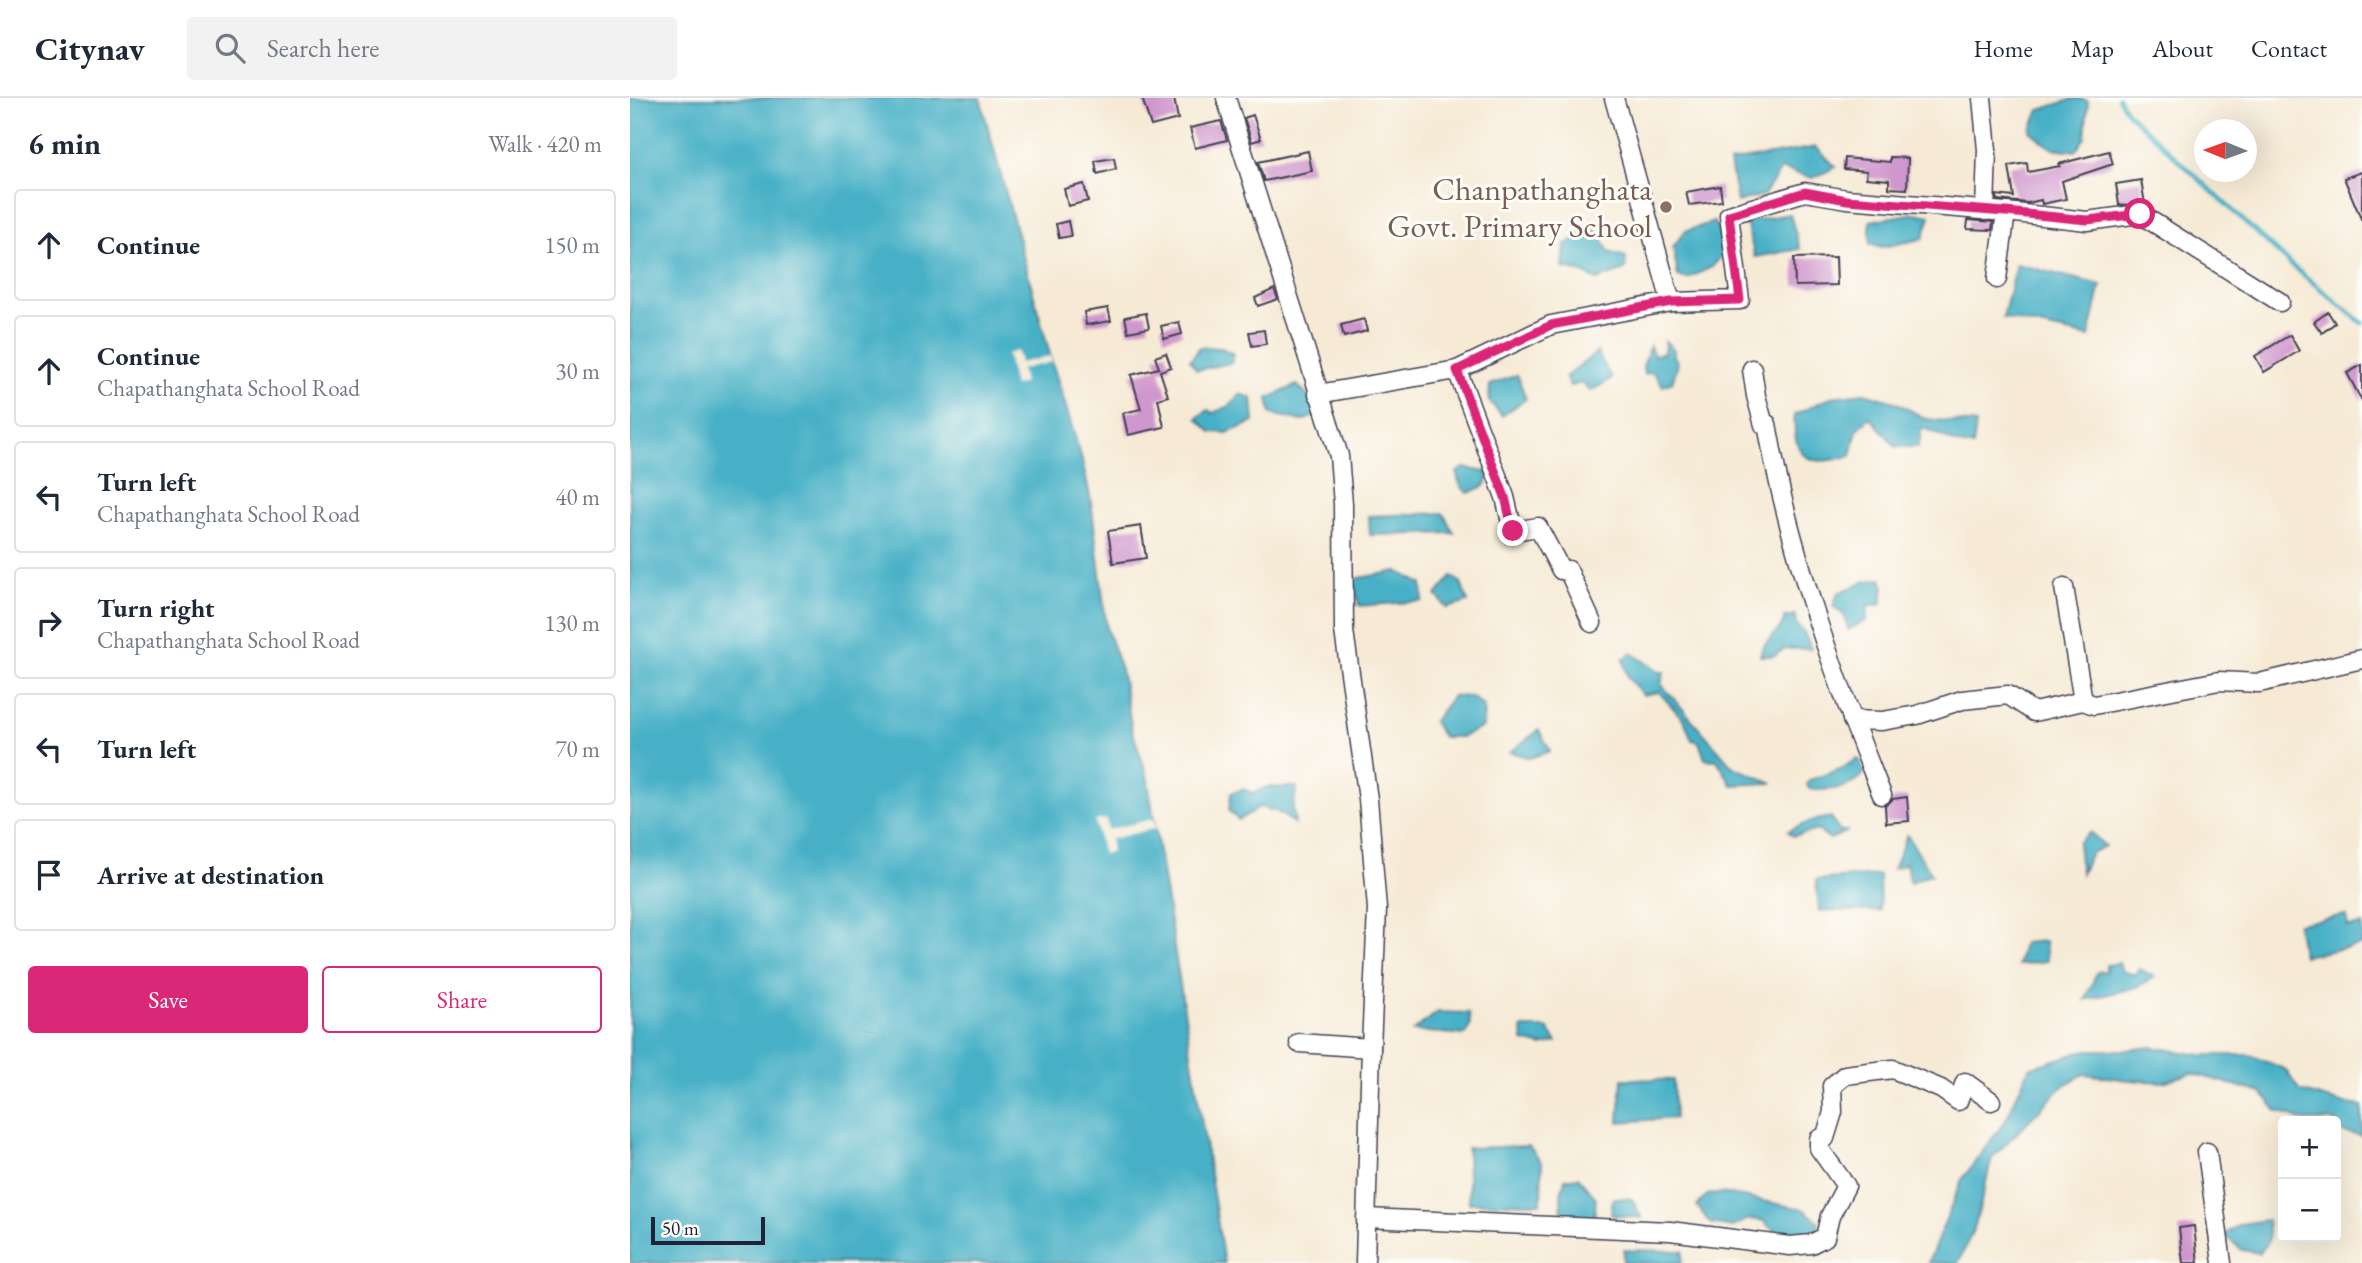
<!DOCTYPE html>
<meta charset="utf-8">
<style>
body{margin:0;font-family:"EB Garamond",serif;background:#f2f2f3;color:#1f2937}
.controls{position:absolute;right:21px;bottom:21px;display:grid;overflow:hidden;border-radius:7px;box-shadow:0 7px 28px #0002}
.controls button{width:63px;height:63px;display:grid;place-items:center;padding:0;border:0;border-bottom:2px solid #e0e1e3;background:#fff;color:#1f2937;font:35px sans-serif}
.compass{position:absolute;left:1564px;top:21px;width:63px;height:63px;border-radius:50%;background:#fff;box-shadow:0 7px 28px #0002;rotate:271deg}
.scale{position:absolute;left:21px;bottom:18px;width:114px;box-sizing:border-box;padding-left:7px;border:4px solid #22223b;border-top:0;font-size:19px;line-height:24px;white-space:nowrap;color:#22223b;-webkit-text-stroke:5px #fdfcf7;paint-order:stroke}
.stop{position:absolute;width:21px;height:21px;margin:-16px;border:5px solid #db2777;border-radius:50%;background:#fff}
.stop.end{background:#db2777;border-color:#fff;box-shadow:0 2px 7px #0008}
.list{margin:0;padding:0;list-style:none}
h2{display:flex;justify-content:space-between;align-items:center;height:91px;margin:0;padding:0 28px;font-size:30px}
h2 small{font-size:23px;font-weight:400;color:#747a83}
.list li{display:grid;grid-template-columns:46px 1fr auto;gap:21px;align-items:center;box-sizing:border-box;height:112px;margin:0 14px 14px;padding:0 14px;border:2px solid #e0e1e3;border-radius:7px}
.list b{display:block;font-size:26px;white-space:nowrap}
.list p{margin:0;font-size:23px;white-space:nowrap;color:#747a83}
.list em{font-size:23px;font-style:normal;color:#747a83}
.actions{display:flex;gap:14px;padding:21px 28px}
.actions a{flex:1;padding:16px 0;border:2px solid #db2777;border-radius:7px;text-align:center;font-size:24px;color:#db2777}
.actions .main{background:#db2777;color:#fff}
.icon{flex:none;width:38px;height:38px;fill:none;stroke:currentColor;stroke-width:2;stroke-linecap:round;stroke-linejoin:round}
.map{position:relative;flex:none;width:1732px;height:1165px;overflow:hidden}
header{display:flex;align-items:center;gap:42px;box-sizing:border-box;height:98px;padding:0 35px;background:#fff;border-bottom:2px solid #e0e1e3}
header strong{font-size:33px}
nav{display:flex;gap:38px;margin-inline-start:auto;font-size:24px}
.search{width:490px;height:63px;background:#f2f2f3;display:flex;align-items:center;gap:18px;box-sizing:border-box;padding:0 24px;border-radius:7px;color:#747a83;font-size:26px}
main{display:flex}
aside{flex:1;background:#fff}
.map>svg:first-child{display:block}
</style>
<header>
<strong>Citynav</strong>
<div class="search"><svg class="icon" aria-label="search" viewBox="0 0 24 24"><circle cx="10" cy="10" r="6"/><path d="M15 15l6 6"/></svg>Search here</div>
<nav><a>Home</a><a>Map</a><a>About</a><a>Contact</a></nav>
</header>
<main>
<aside>
<h2>6 min<small>Walk · 420 m</small></h2>
<ul class="list">
<li><svg class="icon" aria-label="ahead" viewBox="0 0 24 24"><path d="M12 20V5M6 11l6-6 6 6"/></svg><div><b>Continue</b></div><em>150 m</em></li>
<li><svg class="icon" aria-label="ahead" viewBox="0 0 24 24"><path d="M12 20V5M6 11l6-6 6 6"/></svg><div><b>Continue</b><p>Chapathanghata School Road</p></div><em>30 m</em></li>
<li><svg class="icon" aria-label="left" viewBox="0 0 24 24"><path d="M17 20v-9H6M10 6l-5 5 5 5"/></svg><div><b>Turn left</b><p>Chapathanghata School Road</p></div><em>40 m</em></li>
<li><svg class="icon" aria-label="right" viewBox="0 0 24 24"><path d="M7 20v-9h11M14 6l5 5-5 5"/></svg><div><b>Turn right</b><p>Chapathanghata School Road</p></div><em>130 m</em></li>
<li><svg class="icon" aria-label="left" viewBox="0 0 24 24"><path d="M17 20v-9H6M10 6l-5 5 5 5"/></svg><div><b>Turn left</b></div><em>70 m</em></li>
<li><svg class="icon" aria-label="arrive" viewBox="0 0 24 24"><path d="M6 21V4h12l-3 4 3 4H6"/></svg><div><b>Arrive at destination</b></div></li>
</ul>
<div class="actions"><a class="main">Save</a><a>Share</a></div>
</aside>
<div class="map">
<svg width="1732" height="1165" viewBox="0 0 1732 1165">
<rect width="100%" height="100%" fill="#fdfcf7"/>
<filter id="ink" filterUnits="userSpaceOnUse"><feTurbulence type="fractalNoise" baseFrequency=".0143" numOctaves="2"/><feDisplacementMap in="SourceGraphic" scale="14" xChannelSelector="R" yChannelSelector="G"/><feConvolveMatrix kernelMatrix="1 2 1 2 8 2 1 2 1" color-interpolation-filters="sRGB"/></filter>
<filter id="wash" filterUnits="userSpaceOnUse"><feTurbulence type="fractalNoise" baseFrequency=".00686" numOctaves="4" result="noise"/><feDisplacementMap in="SourceGraphic" scale="28" xChannelSelector="R" yChannelSelector="G"/><feGaussianBlur stdDeviation="1.57" result="paint"/><feColorMatrix in="noise" values="0 0 0 0 0 0 0 0 0 0 0 0 0 0 0 0 0 1.4 0 .05"/><feComposite in="paint" operator="in"/></filter>
<g filter="url(#wash)">
<rect width="100%" height="100%" fill="#f6ead5"/>
<g fill="#47b0c6" stroke="#346980" stroke-width="2">
<polygon points="0,0 350,0 422,264 451,358 461,403 477,532 491,572 502,632 517,677 594,1165 0,1165"/>
<polygon points="1446,0 1458,3 1455,39 1446,53 1421,50 1400,33 1409,12"/>
<polygon points="1186,49 1206,69 1183,80 1151,71 1134,97 1107,104 1100,64"/>
<polygon points="1285,115 1300,118 1293,141 1252,149 1240,146 1240,123"/>
<polygon points="1160,116 1170,151 1125,159 1116,124"/>
<polygon points="1084,124 1097,152 1082,169 1057,181 1048,178 1043,149 1055,133"/>
<polygon points="959,132 968,133 979,154 996,159 995,172 967,182 949,173 933,170 935,147"/>
<polygon points="1386,166 1471,187 1459,239 1373,220"/>
<polygon points="1035,243 1044,252 1044,258 1048,266 1042,284 1033,288 1023,274 1014,276 1013,268 1020,248 1024,258 1034,255"/>
<polygon points="570,249 591,250 604,256 601,265 567,272 560,262"/>
<polygon points="967,254 982,281 960,293 952,285 940,288 935,279"/>
<polygon points="887,277 896,301 872,318 859,303 860,287"/>
<polygon points="667,287 695,314 672,323 641,316 638,300"/>
<path d="M1234,295L1265,304L1296,321L1346,326L1343,348C1323,348 1312,336 1292,330L1288,349H1266L1240,319L1227,332L1221,358C1202,362 1175,371 1167,345C1164,337 1165,326 1164,317L1201,299Z"/>
<polygon points="610,296 622,300 624,324 597,335 581,334 567,320 578,312 583,315 600,308"/>
<path d="M834,370L858,374L859,381L853,389L839,395C830,390 828,384 827,374Z"/>
<polygon points="813,415 824,435 740,437 739,418"/>
<polygon points="767,473 792,486 793,503 729,508 723,481"/>
<polygon points="822,478 831,485 838,504 817,510 806,497"/>
<polygon points="1251,481 1254,489 1251,507 1238,507 1237,522 1218,532 1214,517 1203,508 1208,495 1236,483"/>
<path d="M1165,517L1166,526L1174,534L1181,551H1154L1144,558H1130C1133,541 1152,535 1155,519Z"/>
<polygon points="1002,555 1029,574 1034,574 1031,586 1103,669 1143,685 1102,687 1087,662 1075,661 1069,644 1062,642 1054,622 1029,594 1013,597 998,580 993,561"/>
<polygon points="823,598 842,599 854,609 853,629 831,639 813,639 803,624"/>
<polygon points="909,632 920,653 900,660 880,654"/>
<path d="M1226,661L1230,662L1234,675C1222,692 1198,693 1179,691L1177,686L1180,682L1213,670Z"/>
<polygon points="637,689 667,689 663,709 665,726 646,713 629,709 609,722 599,713 601,695 613,691 623,695"/>
<polygon points="1201,719 1209,733 1218,733 1200,741 1188,732 1163,738 1158,733 1181,723"/>
<polygon points="1460,734 1475,748 1461,755 1451,775 1448,745"/>
<polygon points="1277,737 1302,777 1297,777 1280,785 1276,765 1263,771"/>
<polygon points="1249,777 1250,813 1189,813 1186,782"/>
<polygon points="1716,817 1718,829 1732,827 1732,847 1673,858 1667,826"/>
<polygon points="1415,843 1417,863 1388,867 1393,845"/>
<polygon points="1489,865 1492,873 1505,877 1510,871 1525,879 1507,889 1455,902 1467,874 1476,873 1476,867"/>
<polygon points="808,914 839,915 840,927 836,937 783,933"/>
<polygon points="892,930 917,930 927,944 912,948 893,943"/>
<polygon points="1522,949 1572,957 1620,957 1655,971 1670,993 1715,1006 1732,1008 1732,1038 1706,1033 1706,1023 1675,1023 1647,1013 1632,995 1562,975 1533,984 1498,982 1454,976 1434,987 1362,1060 1345,1128 1328,1165 1298,1165 1333,1080 1376,1022 1399,970 1456,952 1496,952"/>
<polygon points="992,981 1043,982 1045,1020 989,1024"/>
<polygon points="899,1048 912,1065 911,1105 839,1105 837,1050"/>
<polygon points="948,1079 966,1100 964,1124 932,1122 931,1095 935,1081"/>
<path d="M1092,1095L1173,1111L1189,1124L1186,1139C1166,1139 1146,1140 1134,1123L1118,1121L1103,1129L1080,1125L1067,1108L1077,1097Z"/>
<polygon points="983,1100 1002,1101 1012,1120 981,1117"/>
<polygon points="1637,1122 1639,1142 1629,1155 1612,1152 1594,1137 1610,1126"/>
<polygon points="994,1152 1053,1153 1052,1165 993,1165"/>
</g>
<g fill="#f6ead5">
<polygon points="387,253 390,265 421,258 422,264 391,271 394,285 384,288 377,256"/>
<polygon points="476,721 478,732 523,721 526,730 480,741 482,753 473,756 465,723"/>
</g>
<g fill="none" stroke-linecap="round" stroke-linejoin="round">
<polyline stroke="#47b0c6" stroke-width="4.5" points="1488,0 1498,15 1660,166 1732,225"/>
</g>
<g id="blocks">
<g fill="#d097ce">
<polygon points="512,0 544,0 548,21 521,28"/>
<polygon points="623,17 631,41 622,44 614,20"/>
<polygon points="591,23 597,42 565,50 560,30"/>
<polygon points="678,53 682,73 634,83 628,64"/>
<polygon points="1479,53 1483,66 1432,83 1436,101 1412,106 1411,102 1398,105 1367,102 1367,97 1384,99 1379,68 1397,65 1398,74 1430,68 1429,66"/>
<polygon points="1260,59 1278,60 1277,91 1259,90 1259,82 1236,80 1237,73 1214,71 1215,60 1260,64"/>
<polygon points="484,60 486,71 467,76 465,63"/>
<polygon points="1732,74 1732,123 1714,80"/>
<polygon points="1511,82 1515,106 1489,107 1486,86"/>
<polygon points="454,86 458,103 438,108 434,91"/>
<polygon points="1090,88 1092,103 1059,107 1056,94"/>
<polygon points="1338,122 1363,124 1362,132 1337,131"/>
<polygon points="438,123 441,138 429,140 426,126"/>
<polygon points="1206,159 1207,187 1165,188 1164,160"/>
<polygon points="644,191 648,201 628,208 625,200"/>
<polygon points="478,210 481,223 456,227 454,214"/>
<polygon points="1698,214 1705,225 1692,235 1684,224"/>
<polygon points="516,215 519,230 498,234 495,219"/>
<polygon points="734,221 737,233 714,239 711,227"/>
<polygon points="549,224 552,236 534,241 531,228"/>
<polygon points="634,232 636,246 622,248 619,234"/>
<polygon points="1660,237 1669,253 1634,274 1625,258"/>
<polygon points="536,255 541,269 530,273 538,298 528,301 534,329 498,337 493,315 511,311 501,277 529,270 525,259"/>
<polygon points="1732,267 1732,303 1717,275"/>
<polygon points="511,428 516,460 483,465 478,433"/>
<polygon points="1277,699 1279,723 1256,725 1255,708 1263,701"/>
<polygon points="1564,1128 1568,1165 1553,1165 1549,1130"/>
</g>
</g>
</g>
<g filter="url(#ink)">
<use href="#blocks" fill-opacity="0" stroke="#424052" stroke-width="2"/>
<g fill="none" stroke-linecap="round" stroke-linejoin="round">
<defs>
<g id="minor">
<polyline points="596,0 709,358 713,406 714,533 738,701 747,811 741,950 735,1165"/>
<polyline points="984,0 1041,204"/>
<polyline points="1352,0 1357,52 1355,113"/>
<polyline points="1367,181 1376,114 1457,123 1510,116 1650,204"/>
<path d="M1122,271L1126,298L1134,327L1137,326C1159,453 1204,577 1252,697"/>
<polyline points="827,272 875,399 883,433 908,429 931,472 938,472 962,525"/>
<polyline points="688,296 827,272 921,227 1041,204 1110,202 1099,117 1175,94 1217,101 1376,114"/>
<polyline points="1434,489 1453,603"/>
<polyline points="1222,622 1252,623 1287,617 1332,602 1378,597 1404,614 1453,603 1464,607 1589,583 1629,585 1732,561"/>
<polyline points="669,945 741,950"/>
<polyline points="1577,1054 1592,1165"/>
<polyline points="736,1120 1040,1133 1160,1148 1181,1146 1195,1139 1200,1118 1216,1088 1189,1050 1189,1041 1195,1040 1203,1014 1202,988 1215,977 1263,971 1311,991 1328,1003 1335,984 1361,1003"/>
</g>
</defs>
<use href="#minor" stroke="#424052" stroke-width="21"/>
<use href="#minor" stroke="#fff" stroke-width="18"/>
</g>
</g>
<g fill="none" stroke-linecap="round" stroke-linejoin="round" filter="url(#ink)">
<polyline stroke="#db2777" stroke-width="9" points="883,433 875,399 827,272 921,227 1041,204 1110,202 1099,117 1175,94 1217,102 1376,114 1457,122 1510,116"/>
</g>
<circle fill="#8d6e63" stroke="#fdfcf7" stroke-width="2.5" cx="1036" cy="109" r="7"/>
<g text-anchor="middle" dominant-baseline="central" stroke-width="6" stroke-linejoin="round" paint-order="stroke">
<g font-size="32" fill="#785e54" stroke="#fdfcf7" text-anchor="end">
<text x="1022" y="91">Chanpathanghata<tspan x="1022" dy="37">Govt. Primary School</tspan></text>
</g>
</g>
</svg>
<div class="controls">
<button>+</button>
<button>−</button>
</div>
<svg class="compass" viewBox="-18 -18 36 36"><path d="M0-13l5 13h-10z" fill="#e53935"/><path d="M0 13l5-13h-10z" fill="#747a83"/></svg>
<div class="scale">50 m</div>
<div class="stop" style="left:1510px;top:116px"></div>
<div class="stop end" style="left:883px;top:433px"></div>
</div>
</main>
